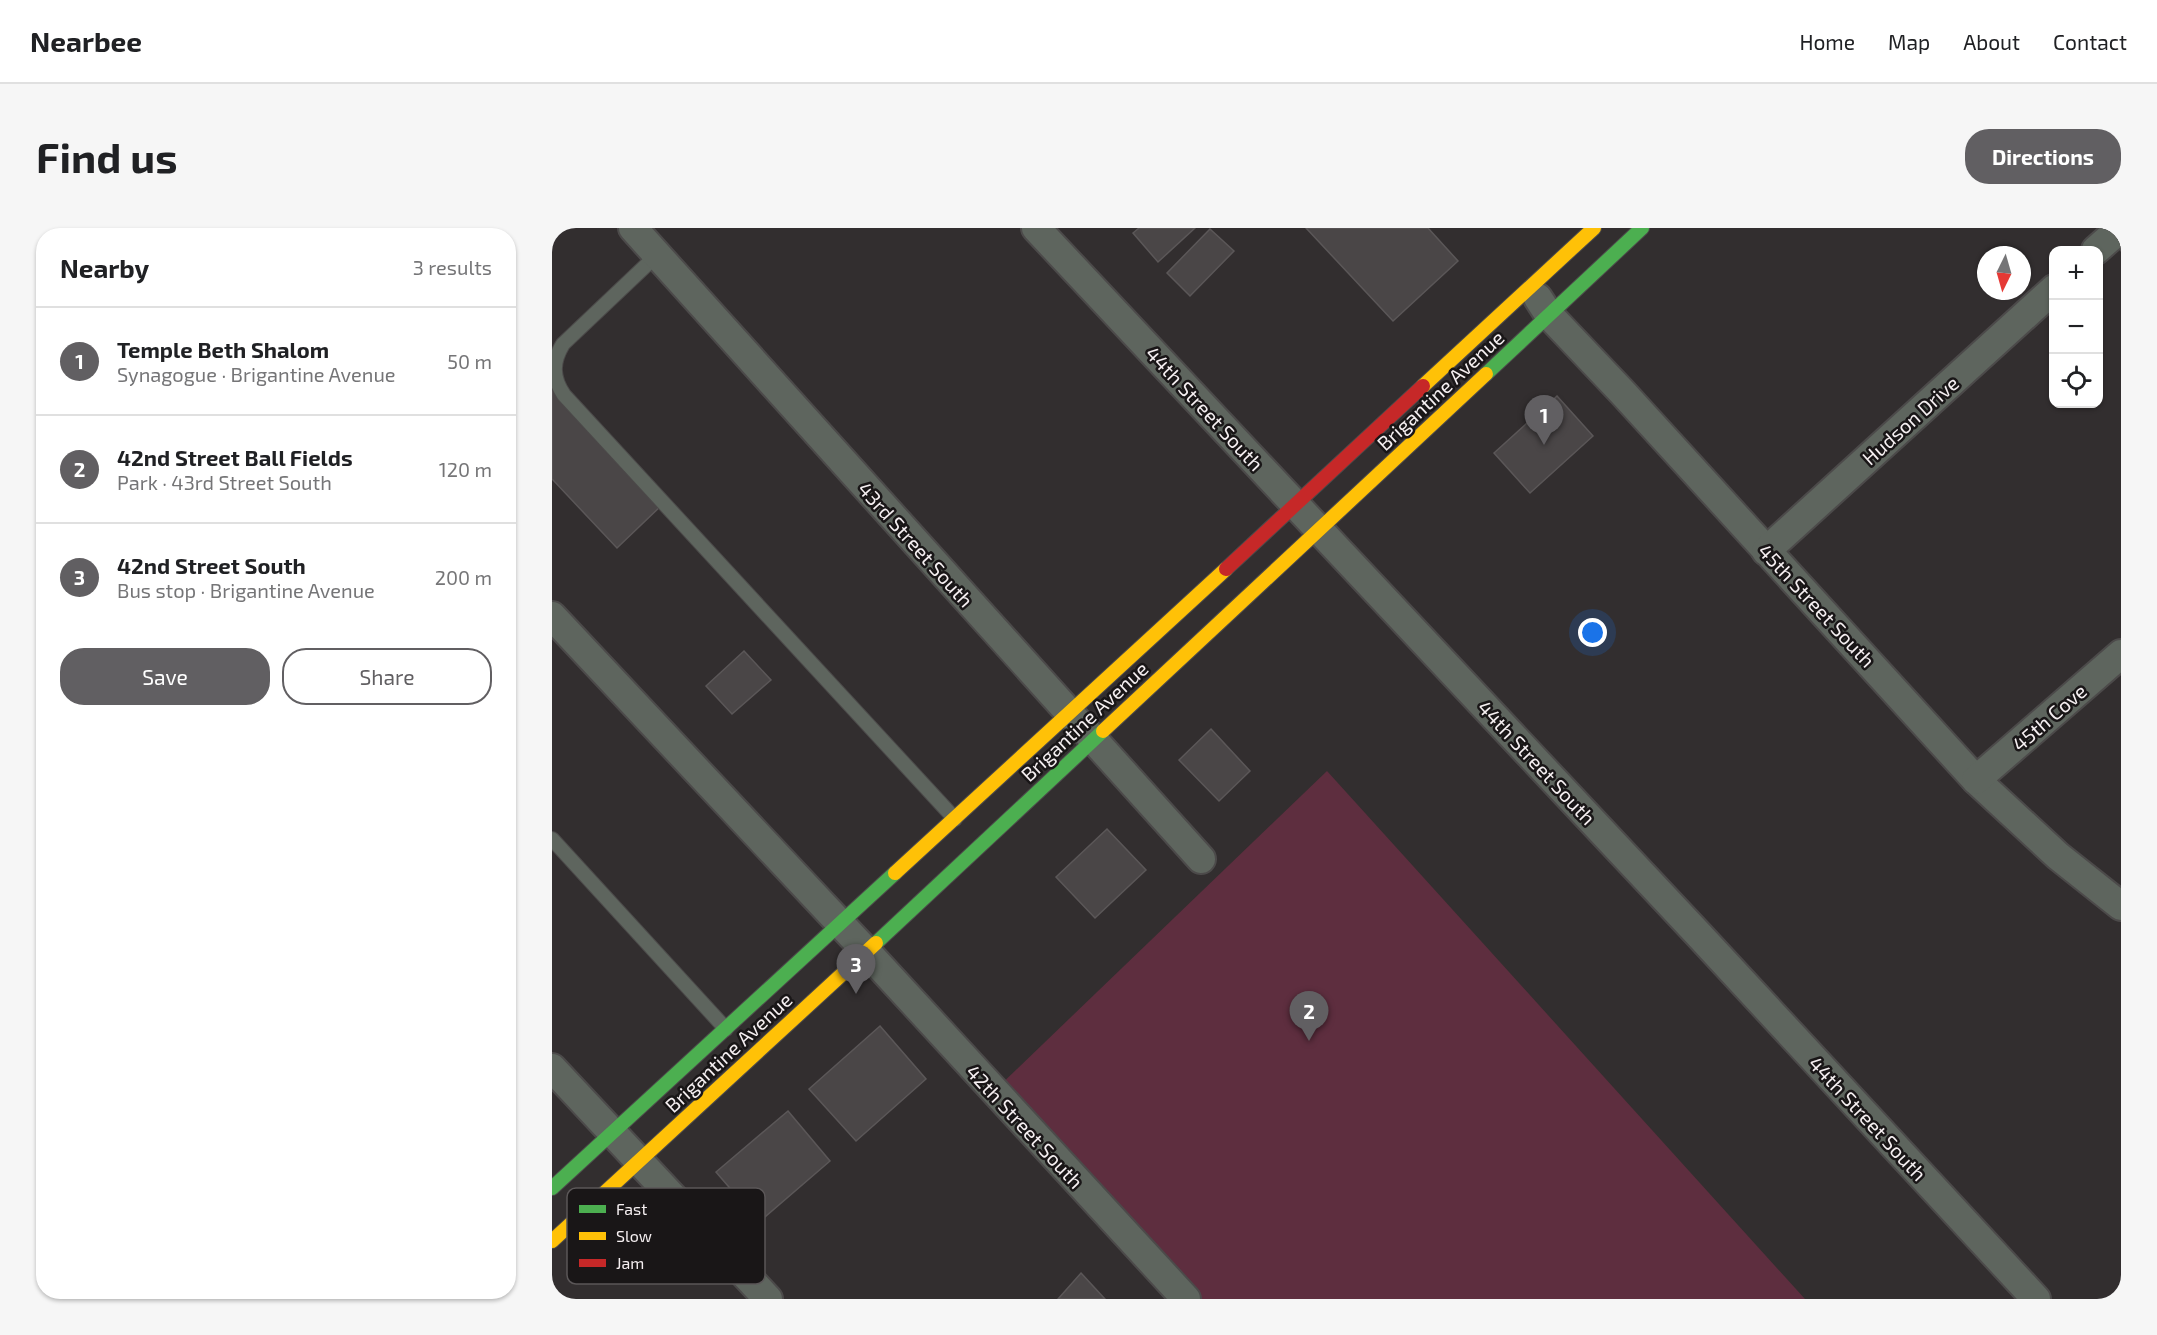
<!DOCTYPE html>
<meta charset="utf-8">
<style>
body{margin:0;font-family:"Exo 2",sans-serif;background:#f6f6f6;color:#202124}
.controls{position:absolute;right:18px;top:18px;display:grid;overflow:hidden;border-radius:12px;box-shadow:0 2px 4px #0004}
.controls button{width:54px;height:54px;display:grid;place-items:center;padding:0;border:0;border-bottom:2px solid #e0e0e0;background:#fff;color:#202124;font:30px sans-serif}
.compass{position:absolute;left:1425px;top:18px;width:54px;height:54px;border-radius:50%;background:#fff;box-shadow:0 2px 4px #0004;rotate:185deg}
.you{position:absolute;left:1041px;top:405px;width:21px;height:21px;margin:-15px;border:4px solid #fff;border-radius:50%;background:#1a73e8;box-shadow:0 0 0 9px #1a73e833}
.badge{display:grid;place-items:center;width:39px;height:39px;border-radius:50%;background:#615f62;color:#fff;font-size:20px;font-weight:700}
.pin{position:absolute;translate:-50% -50px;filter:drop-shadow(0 2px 3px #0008)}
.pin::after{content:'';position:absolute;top:32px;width:21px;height:18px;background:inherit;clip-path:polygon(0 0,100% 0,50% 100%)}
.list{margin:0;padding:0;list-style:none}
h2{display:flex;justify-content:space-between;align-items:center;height:78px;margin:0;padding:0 24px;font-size:26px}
h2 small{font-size:20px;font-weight:400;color:#757577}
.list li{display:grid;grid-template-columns:39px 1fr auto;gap:18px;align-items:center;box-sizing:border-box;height:108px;padding:0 24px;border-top:2px solid #e0e0e0}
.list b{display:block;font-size:22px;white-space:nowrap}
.list p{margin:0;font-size:20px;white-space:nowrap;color:#757577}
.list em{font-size:20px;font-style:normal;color:#757577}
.actions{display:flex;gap:12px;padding:18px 24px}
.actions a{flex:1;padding:14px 0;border:2px solid #615f62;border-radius:24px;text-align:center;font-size:21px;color:#615f62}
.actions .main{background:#615f62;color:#fff}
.icon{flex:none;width:33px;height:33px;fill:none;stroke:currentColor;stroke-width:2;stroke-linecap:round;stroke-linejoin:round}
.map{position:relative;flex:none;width:1569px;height:1071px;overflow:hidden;border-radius:24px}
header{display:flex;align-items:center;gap:36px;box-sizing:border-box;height:84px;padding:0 30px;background:#fff;border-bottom:2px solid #e0e0e0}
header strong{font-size:28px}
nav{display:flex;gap:33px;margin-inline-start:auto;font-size:21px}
.intro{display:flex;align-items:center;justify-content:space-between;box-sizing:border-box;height:144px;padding:0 36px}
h1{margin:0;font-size:42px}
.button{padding:15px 27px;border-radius:24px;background:#615f62;color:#fff;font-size:21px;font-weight:700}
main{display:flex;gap:36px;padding:0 36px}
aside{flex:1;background:#fff;border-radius:24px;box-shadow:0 2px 4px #0004}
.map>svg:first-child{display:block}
</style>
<header>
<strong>Nearbee</strong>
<nav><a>Home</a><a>Map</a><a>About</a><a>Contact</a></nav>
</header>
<div class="intro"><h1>Find us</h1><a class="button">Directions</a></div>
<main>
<aside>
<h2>Nearby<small>3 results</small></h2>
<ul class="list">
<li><span class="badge">1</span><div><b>Temple Beth Shalom</b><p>Synagogue · Brigantine Avenue</p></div><em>50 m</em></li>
<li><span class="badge">2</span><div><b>42nd Street Ball Fields</b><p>Park · 43rd Street South</p></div><em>120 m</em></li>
<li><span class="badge">3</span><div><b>42nd Street South</b><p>Bus stop · Brigantine Avenue</p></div><em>200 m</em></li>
</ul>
<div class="actions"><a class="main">Save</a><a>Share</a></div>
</aside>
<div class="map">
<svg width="1569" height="1071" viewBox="0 0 1569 1071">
<rect width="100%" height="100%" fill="#322e2f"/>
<polygon fill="#5e2e3f" points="775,543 1253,1071 634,1071 441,864"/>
<g fill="#4a4647" stroke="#5b5758" stroke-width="1.5">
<polygon points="587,0 643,0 606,34 581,5"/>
<polygon points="754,0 876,0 906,33 841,93"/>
<polygon points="658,1 682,23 638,68 615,45"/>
<polygon points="0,156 112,275 65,320 0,251"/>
<polygon points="1005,168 1041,208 978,265 942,225"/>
<polygon points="192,423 219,452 180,486 154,458"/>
<polygon points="659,501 698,543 667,573 627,532"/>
<polygon points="555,601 594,642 543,690 504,649"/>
<polygon points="328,798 374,851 304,913 257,861"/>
<polygon points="236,883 278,933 207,994 164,944"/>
<polygon points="529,1045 553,1071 506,1071"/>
</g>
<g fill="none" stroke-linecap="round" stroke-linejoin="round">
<defs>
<g id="lane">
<path d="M105,27L11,116C0,134 0,149 12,167L403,591"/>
<polyline points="0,611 174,801"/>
</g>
<g id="street">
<polyline points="81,0 649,631"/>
<polyline points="484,0 1148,708 1484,1071"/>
<polyline points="1544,22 1569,0"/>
<polyline points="986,70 997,87 1071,165 1424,552 1506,628 1569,678"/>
<polyline points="1214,323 1502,61"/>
<polyline points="0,388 314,723 634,1071"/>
<polyline points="1424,552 1569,426"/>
<polyline points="0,840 216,1071"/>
</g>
<g id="fast">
<polyline points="934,146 1090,0"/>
<polyline points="324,715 551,503"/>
<polyline points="0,960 343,645"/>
</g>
<g id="slow">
<polyline points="871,158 1042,0"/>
<polyline points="551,503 934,146"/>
<polyline points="343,645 674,341"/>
<polyline points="0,1013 324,715"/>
</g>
<polyline id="jam" points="674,341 871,158"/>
</defs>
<use href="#lane" stroke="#4c4a4a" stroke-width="16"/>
<use href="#street" stroke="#4c4a4a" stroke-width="32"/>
<use href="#fast" stroke="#4c4a4a" stroke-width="16"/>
<use href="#slow" stroke="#4c4a4a" stroke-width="16"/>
<use href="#jam" stroke="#4c4a4a" stroke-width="16"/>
<use href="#lane" stroke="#5e655e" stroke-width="14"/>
<use href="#street" stroke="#5e655e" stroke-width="28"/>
<use href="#fast" stroke="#4caf50" stroke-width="14"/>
<use href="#slow" stroke="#ffc107" stroke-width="14"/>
<use href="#jam" stroke="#c62828" stroke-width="14"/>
</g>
<g text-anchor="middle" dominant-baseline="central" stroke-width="5" stroke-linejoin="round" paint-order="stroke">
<g font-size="20" fill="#f5eff1" stroke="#191617">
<text transform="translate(888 162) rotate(-43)">Brigantine Avenue</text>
<text transform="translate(653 180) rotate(47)">44th Street South</text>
<text transform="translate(1358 192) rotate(-42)">Hudson Drive</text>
<text transform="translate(364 316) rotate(48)">43rd Street South</text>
<text transform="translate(1265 377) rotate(47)">45th Street South</text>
<text transform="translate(1497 489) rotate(-41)">45th Cove</text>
<text transform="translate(532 493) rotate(-43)">Brigantine Avenue</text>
<text transform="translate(985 534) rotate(47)">44th Street South</text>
<text transform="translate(176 824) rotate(-43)">Brigantine Avenue</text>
<text transform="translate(1316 890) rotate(47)">44th Street South</text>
<text transform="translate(473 898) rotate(47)">42th Street South</text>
</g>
</g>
<rect x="15" y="960" width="198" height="96" rx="9" fill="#191617" stroke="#5b5758" stroke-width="1.5"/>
<rect x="27" y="977" width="27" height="8" fill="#4caf50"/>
<rect x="27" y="1004" width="27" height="8" fill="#ffc107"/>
<rect x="27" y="1031" width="27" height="8" fill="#c62828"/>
<g font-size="16" fill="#f5eff1">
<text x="64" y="987">Fast</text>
<text x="64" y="1014">Slow</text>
<text x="64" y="1041">Jam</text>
</g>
</svg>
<div class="controls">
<button>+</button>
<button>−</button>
<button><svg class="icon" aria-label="locate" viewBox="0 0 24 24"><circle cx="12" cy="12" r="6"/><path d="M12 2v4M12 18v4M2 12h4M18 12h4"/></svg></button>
</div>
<svg class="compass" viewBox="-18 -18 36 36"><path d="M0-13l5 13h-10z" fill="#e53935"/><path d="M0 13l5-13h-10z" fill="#757577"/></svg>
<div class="you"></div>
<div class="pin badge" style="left:992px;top:217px">1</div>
<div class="pin badge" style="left:757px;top:813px">2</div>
<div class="pin badge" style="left:304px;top:766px">3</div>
</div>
</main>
